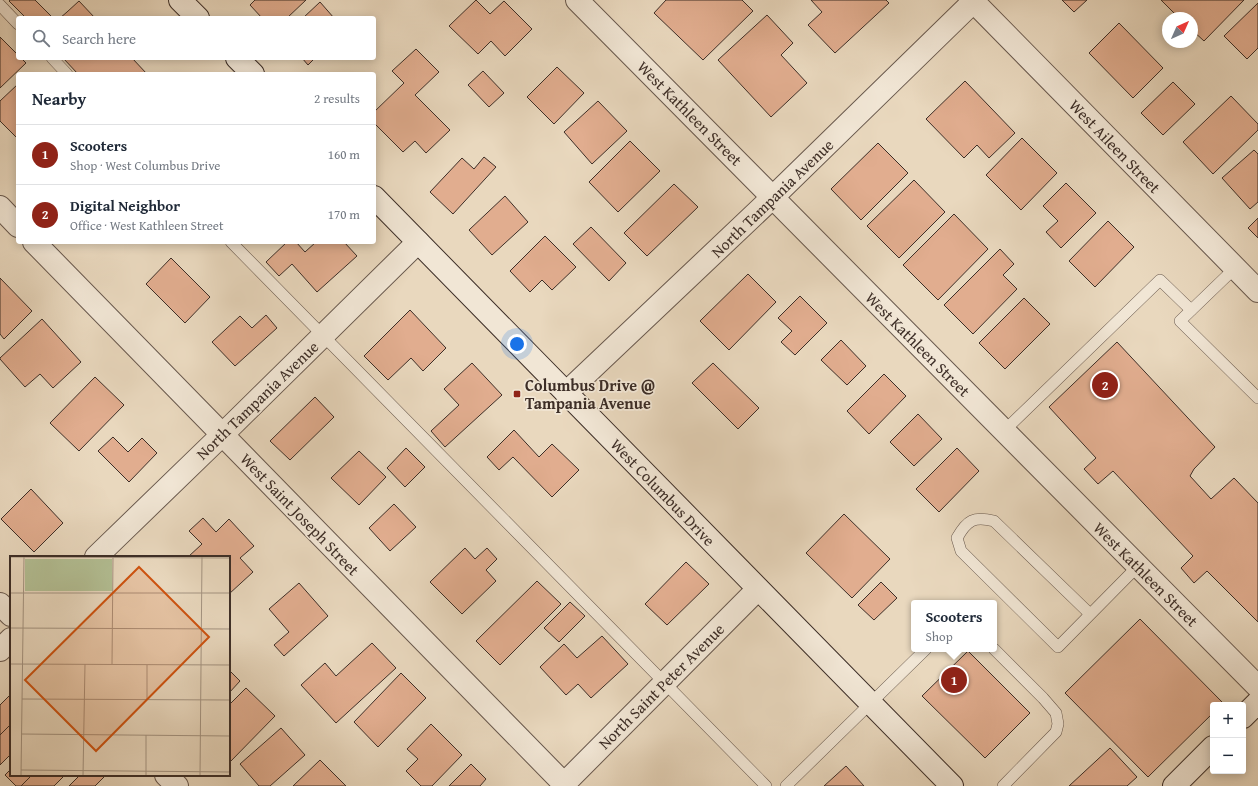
<!DOCTYPE html>
<meta charset="utf-8">
<style>
body{margin:0;font-family:"Gentium Book Plus",serif;background:#f2f2f3;color:#1f2937}
.controls{position:absolute;right:12px;bottom:12px;display:grid;overflow:hidden;border-radius:4px;box-shadow:0 2px 10px #0003}
.controls button{width:36px;height:36px;display:grid;place-items:center;padding:0;border:0;border-bottom:1px solid #e0e1e3;background:#fff;color:#1f2937;font:20px sans-serif}
.compass{position:absolute;left:1162px;top:12px;width:36px;height:36px;border-radius:50%;background:#fff;box-shadow:0 2px 10px #0003;rotate:45deg}
.you{position:absolute;left:517px;top:344px;width:14px;height:14px;margin:-10px;border:3px solid #fff;border-radius:50%;background:#1a73e8;box-shadow:0 0 0 6px #1a73e833}
.badge{display:grid;place-items:center;width:26px;height:26px;border-radius:50%;background:#8f2418;color:#fff;font-size:13px;font-weight:700}
.pin{position:absolute;translate:-50% -50%;border:2px solid #fff;box-shadow:0 1px 4px #0006}
.popup{position:absolute;left:911px;top:600px;width:86px;height:52px;box-sizing:border-box;display:grid;place-content:center;border-radius:4px;background:#fff;filter:drop-shadow(0 1px 3px #0005);font-size:13px;white-space:nowrap;color:#747a83}
.popup b{font-size:15px;color:#1f2937}
.popup::after{content:'';position:absolute;left:50%;top:100%;margin-left:-8px;border:8px solid transparent;border-top-color:#fff}
.list{margin:0;padding:0;list-style:none}
h2{display:flex;justify-content:space-between;align-items:center;height:52px;margin:0;padding:0 16px;font-size:17px}
h2 small{font-size:13px;font-weight:400;color:#747a83}
.list li{display:grid;grid-template-columns:26px 1fr auto;gap:12px;align-items:center;box-sizing:border-box;height:60px;padding:0 16px;border-top:1px solid #e0e1e3}
.list b{display:block;font-size:15px;white-space:nowrap}
.list p{margin:0;font-size:13px;white-space:nowrap;color:#747a83}
.list em{font-size:13px;font-style:normal;color:#747a83}
.icon{flex:none;width:22px;height:22px;fill:none;stroke:currentColor;stroke-width:2;stroke-linecap:round;stroke-linejoin:round}
.map{position:relative;flex:none;width:1258px;height:786px;overflow:hidden}
.search{position:absolute;background:#fff;box-shadow:0 2px 10px #0003;left:16px;top:16px;width:360px;height:44px;display:flex;align-items:center;gap:10px;box-sizing:border-box;padding:0 14px;border-radius:4px;color:#747a83;font-size:15px}
.panel{position:absolute;background:#fff;box-shadow:0 2px 10px #0003;left:16px;top:72px;width:360px;height:172px;border-radius:4px}
.map>svg:first-child{display:block}
</style>
<div class="map">
<svg width="1258" height="786" viewBox="0 0 1258 786">
<rect width="100%" height="100%" fill="#e9d8be"/>
<filter id="stains"><feTurbulence type="fractalNoise" baseFrequency=".005" numOctaves="4"/><feColorMatrix values="0 0 0 0 .2 0 0 0 0 .09 0 0 0 0 .02 0 0 0 .5 -.17"/></filter>
<radialGradient id="worn" r=".72"><stop offset=".6" stop-color="#630" stop-opacity="0"/><stop offset="1" stop-color="#630" stop-opacity=".3"/></radialGradient>
<g fill="#e1ad8f" stroke="#3d2e27">
<polygon points="10,0 35,0 53,18 26,18 9,1"/>
<polygon points="255,0 306,0 287,18 262,18 250,5"/>
<polygon points="476,0 490,14 504,1 532,29 505,56 491,41 478,54 449,26"/>
<polygon points="666,0 742,0 753,11 703,60 654,13"/>
<polygon points="811,0 886,0 889,3 835,53 808,25 822,12"/>
<polygon points="1062,0 1087,0 1074,12"/>
<polygon points="1161,0 1244,0 1204,41 1192,30 1192,18 1179,18"/>
<polygon points="79,1 95,18 60,18 67,12"/>
<polygon points="320,2 334,18 303,18"/>
<polygon points="1258,3 1258,48 1247,59 1224,36"/>
<polygon points="767,15 793,43 781,55 807,83 771,117 718,60"/>
<polygon points="1119,23 1163,68 1133,98 1089,53"/>
<polygon points="0,37 18,55 18,58 21,58 26,63 0,88"/>
<polygon points="416,49 439,72 415,95 450,130 426,153 415,141 403,152 374,123 374,112 404,83 392,71"/>
<polygon points="63,58 132,58 147,74 78,74"/>
<polygon points="302,58 315,58 308,65"/>
<polygon points="557,67 584,93 554,124 527,97"/>
<polygon points="483,71 504,93 489,107 468,85"/>
<polygon points="965,81 1015,133 989,158 977,145 964,158 926,119"/>
<polygon points="1173,82 1195,104 1163,135 1141,113"/>
<polygon points="18,84 18,139 0,121 0,101"/>
<polygon points="1231,96 1258,124 1258,130 1213,174 1183,142"/>
<polygon points="598,101 627,131 592,164 564,132"/>
<polygon points="1022,138 1057,173 1021,210 986,175"/>
<polygon points="630,141 660,171 618,212 589,182"/>
<polygon points="878,143 908,173 861,220 831,189"/>
<polygon points="1254,150 1258,154 1258,202 1250,209 1222,178"/>
<polygon points="484,157 496,167 453,214 430,192 462,158 474,169"/>
<polygon points="914,180 945,212 899,258 867,226"/>
<polygon points="1066,183 1096,213 1061,248 1046,232 1058,221 1043,206"/>
<polygon points="674,184 698,207 647,256 624,233"/>
<polygon points="505,196 528,222 492,255 469,230"/>
<polygon points="954,214 988,249 938,300 903,265"/>
<polygon points="1258,218 1258,238 1248,228"/>
<polygon points="1108,221 1134,247 1095,287 1069,261"/>
<polygon points="591,227 626,263 609,281 573,244"/>
<polygon points="545,236 576,267 552,290 542,280 530,292 510,271"/>
<polygon points="287,242 296,242 305,252 316,242 344,242 357,256 317,292 292,264 279,276 266,262"/>
<polygon points="1000,249 1014,264 1003,275 1017,289 973,334 944,305"/>
<polygon points="171,258 210,297 185,323 146,284"/>
<polygon points="748,274 776,302 729,350 700,321"/>
<polygon points="0,278 32,311 4,339 0,334"/>
<polygon points="800,296 827,323 795,355 781,342 792,331 778,318"/>
<polygon points="1024,298 1050,324 1005,369 979,343"/>
<polygon points="410,310 446,348 423,371 411,358 388,380 364,356"/>
<polygon points="266,315 277,328 235,366 212,342 240,316 252,328"/>
<polygon points="42,319 81,362 53,388 40,374 25,387 0,359 0,358"/>
<polygon points="841,340 866,366 847,385 821,360"/>
<polygon points="1117,342 1215,447 1194,469 1190,476 1211,499 1234,478 1258,503 1258,622 1207,571 1194,583 1181,568 1193,556 1113,471 1098,484 1084,469 1096,458 1049,407"/>
<polygon points="472,363 502,395 445,447 431,431 459,405 444,389"/>
<polygon points="713,363 759,408 738,429 692,383"/>
<polygon points="884,374 906,396 869,434 847,411"/>
<polygon points="95,377 124,405 79,451 50,423"/>
<polygon points="315,397 334,417 290,460 270,441"/>
<polygon points="918,414 942,439 914,466 890,442"/>
<polygon points="514,430 539,457 552,444 579,470 552,497 513,457 499,470 487,457"/>
<polygon points="113,437 128,452 142,438 157,453 129,482 98,451"/>
<polygon points="406,448 425,467 405,487 387,468"/>
<polygon points="957,448 979,471 939,512 916,489"/>
<polygon points="359,451 386,477 359,505 331,478"/>
<polygon points="31,489 63,523 34,552 1,519"/>
<polygon points="394,504 416,527 390,551 369,528"/>
<polygon points="844,514 890,559 852,598 806,553"/>
<polygon points="203,518 216,532 229,519 254,546 240,558 253,572 229,594 229,557 188,557 202,544 189,531"/>
<polygon points="465,548 475,559 487,548 497,559 486,570 496,581 462,614 430,582"/>
<polygon points="686,562 709,584 667,625 645,604"/>
<polygon points="537,581 561,604 500,665 476,641"/>
<polygon points="881,582 897,598 874,620 858,605"/>
<polygon points="299,583 328,616 284,656 274,645 289,632 269,609"/>
<polygon points="570,602 585,616 559,642 544,628"/>
<polygon points="1140,619 1223,703 1222,705 1213,705 1213,713 1148,777 1065,693"/>
<polygon points="602,636 628,664 591,698 578,684 566,695 540,667 564,644 577,658"/>
<polygon points="372,643 396,668 336,723 301,685 325,663 336,676"/>
<polygon points="968,651 1030,713 985,758 922,696"/>
<polygon points="229,670 240,681 229,693"/>
<polygon points="401,673 426,698 378,747 354,722"/>
<polygon points="246,688 275,716 230,762 229,760 229,705"/>
<polygon points="10,695 11,724 0,735 0,705"/>
<polygon points="11,724 11,754 0,765 0,735"/>
<polygon points="431,724 462,755 432,786 421,786 406,771 418,759 407,749"/>
<polygon points="281,728 305,755 270,786 259,786 240,764"/>
<polygon points="1110,748 1137,777 1127,786 1069,786"/>
<polygon points="320,760 346,786 293,786"/>
<polygon points="471,764 486,779 480,786 449,786"/>
<polygon points="846,766 864,786 824,786"/>
<polygon points="11,769 11,775 32,775 21,786 16,786 5,775"/>
<polygon points="32,775 65,775 54,786 21,786"/>
<polygon points="80,775 104,775 105,776 95,786 69,786"/>
</g>
<g fill="none" stroke-linecap="round" stroke-linejoin="round">
<defs>
<g id="service">
<polyline points="0,5 18,24"/>
<polyline points="52,58 67,74"/>
<polyline points="231,242 766,786"/>
<polyline points="1235,268 1180,321 1258,398"/>
<polyline points="1004,431 1160,280 1191,310"/>
<path d="M1090,614L994,521C974,516 967,520 957,538L961,551L1058,647L1138,566"/>
<polyline points="994,649 1043,698 1056,713 1058,724 1056,732 1003,786"/>
<polyline points="786,786 926,649"/>
</g>
<g id="minor">
<polyline points="577,0 1258,687"/>
<polyline points="972,0 1258,291"/>
<polyline points="0,207 18,226"/>
<polyline points="34,242 566,786"/>
<polyline points="566,393 773,197 975,0"/>
<polyline points="96,557 223,434 418,242"/>
<polyline points="0,604 11,615"/>
<polyline points="0,650 11,639"/>
<polyline points="166,775 177,786"/>
<polyline points="564,784 758,589"/>
</g>
<g id="secondary">
<polyline points="180,0 198,18"/>
<polyline points="237,58 253,74"/>
<polyline points="374,197 952,786"/>
<polyline points="1243,717 1258,702"/>
<polyline points="1174,786 1213,747"/>
</g>
</defs>
<use href="#service" stroke="#68584d" stroke-width="12"/>
<use href="#minor" stroke="#68584d" stroke-width="24"/>
<use href="#secondary" stroke="#3d2e27" stroke-width="24"/>
<use href="#service" stroke="#f1e6d5" stroke-width="11"/>
<use href="#minor" stroke="#f1e6d5" stroke-width="22"/>
<use href="#secondary" stroke="#f1e6d5" stroke-width="22"/>
</g>
<rect fill="#8f2418" stroke="#f1e6d5" stroke-width="1.5" x="513" y="390" width="8" height="8" rx="2"/>
<g text-anchor="middle" dominant-baseline="central" stroke-width="3.5" stroke-linejoin="round" paint-order="stroke">
<g font-size="16" fill="#3d2e27" stroke="#f1e6d5">
<text transform="translate(690 113) rotate(45)">West Kathleen Street</text>
<text transform="translate(1115 146) rotate(46)">West Aileen Street</text>
<text transform="translate(772 198) rotate(-44)">North Tampania Avenue</text>
<text transform="translate(918 344) rotate(45)">West Kathleen Street</text>
<text transform="translate(257 400) rotate(-44)">North Tampania Avenue</text>
<text transform="translate(663 492) rotate(46)">West Columbus Drive</text>
<text transform="translate(300 514) rotate(46)">West Saint Joseph Street</text>
<text transform="translate(1146 574) rotate(45)">West Kathleen Street</text>
<text transform="translate(661 686) rotate(-45)">North Saint Peter Avenue</text>
</g>
<g font-size="16" font-weight="bold" fill="#3d2e27" stroke="#f1e6d5" text-anchor="start">
<text x="525" y="385">Columbus Drive @<tspan x="525" dy="18">Tampania Avenue</tspan></text>
</g>
</g>
<g transform="translate(10 556)">
<rect width="220" height="220" fill="#e9d8be"/>
<path d="M15,3H102V35H15Z" fill="#b3bf94"/>
<path fill="none" stroke="#a49482" stroke-width="1" d="M0,1L220,2M0,37H220M0,72L220,73M0,108L220,109M102,108L103,0M137,109V144M12,143L220,144M11,178L220,180M11,214L220,216M11,220L14,0M73,220L75,108M136,220V179M190,220L192,0"/>
<path fill="#ce5310" fill-opacity="0.15" stroke="#ce5310" stroke-width="2" d="M129,11L199,81L86,195L15,124Z"/>
<rect width="220" height="220" fill="none" stroke="#3d2e27" stroke-width="2"/>
</g>
<rect width="100%" height="100%" filter="url(#stains)"/>
<rect width="100%" height="100%" fill="url(#worn)"/>
</svg>
<div class="controls">
<button>+</button>
<button>−</button>
</div>
<svg class="compass" viewBox="-18 -18 36 36"><path d="M0-13l5 13h-10z" fill="#e53935"/><path d="M0 13l5-13h-10z" fill="#747a83"/></svg>
<div class="you"></div>
<div class="pin badge" style="left:954px;top:680px">1</div>
<div class="popup"><b>Scooters</b>Shop</div>
<div class="pin badge" style="left:1105px;top:385px">2</div>
<div class="search"><svg class="icon" aria-label="search" viewBox="0 0 24 24"><circle cx="10" cy="10" r="6"/><path d="M15 15l6 6"/></svg>Search here</div>
<section class="panel">
<h2>Nearby<small>2 results</small></h2>
<ul class="list">
<li><span class="badge">1</span><div><b>Scooters</b><p>Shop · West Columbus Drive</p></div><em>160 m</em></li>
<li><span class="badge">2</span><div><b>Digital Neighbor</b><p>Office · West Kathleen Street</p></div><em>170 m</em></li>
</ul>
</section>
</div>
